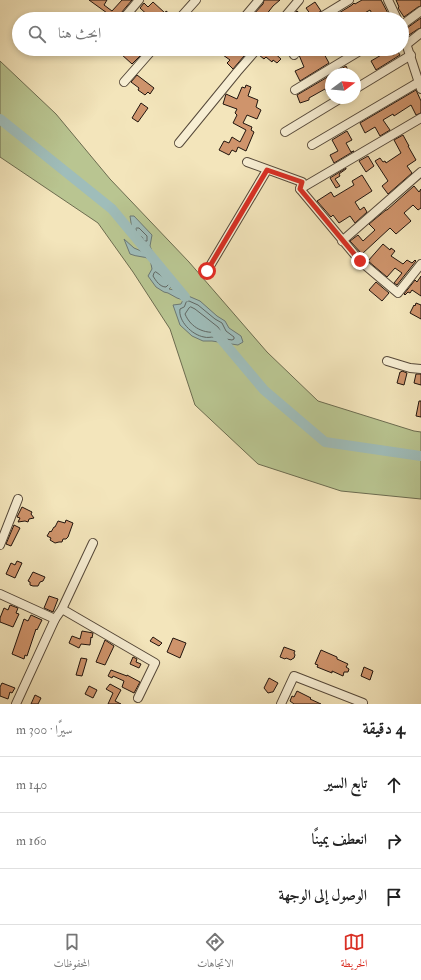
<!DOCTYPE html>
<html lang="ar">
<meta charset="utf-8">
<style>
body{margin:0;font-family:"IM FELL Double Pica",Amiri,serif;background:#f2f2f2;color:#222;direction:rtl}
.compass{position:absolute;left:325px;top:68px;width:36px;height:36px;border-radius:50%;background:#fff;box-shadow:0 2px 6px #0003;rotate:74deg}
.stop{position:absolute;width:12px;height:12px;margin:-9px;border:3px solid #d93025;border-radius:50%;background:#fff}
.stop.end{background:#d93025;border-color:#fff;box-shadow:0 1px 4px #0008}
.list{margin:0;padding:0;list-style:none}
h2{display:flex;justify-content:space-between;align-items:center;height:52px;margin:0;padding:0 16px;font-size:17px}
h2 small{font-size:13px;font-weight:400;color:#767676}
.list li{display:grid;grid-template-columns:26px 1fr auto;gap:12px;align-items:center;box-sizing:border-box;height:56px;padding:0 16px;border-top:1px solid #e0e0e0}
.list b{display:block;font-size:15px;white-space:nowrap}
.list em{font-size:13px;font-style:normal;color:#767676}
.icon{flex:none;width:22px;height:22px;fill:none;stroke:currentColor;stroke-width:2;stroke-linecap:round;stroke-linejoin:round}
.map{position:relative;flex:none;width:421px;height:704px;overflow:hidden;direction:ltr}
.search{position:absolute;background:#fff;box-shadow:0 2px 6px #0003;left:12px;right:12px;top:12px;height:44px;display:flex;align-items:center;gap:10px;box-sizing:border-box;padding:0 14px;border-radius:22px;color:#767676;font-size:15px}
.sheet{height:220px;background:#fff}
nav{display:flex;justify-content:space-around;align-items:center;box-sizing:border-box;height:56px;border-top:1px solid #e0e0e0;background:#fff;font-size:11px;color:#767676}
nav a{display:grid;justify-items:center;gap:2px}
nav .on{color:#d93025}
.map>svg:first-child{display:block}
</style>
<div class="map">
<svg width="421" height="704" viewBox="0 0 421 704">
<rect width="100%" height="100%" fill="#f3e5bb"/>
<filter id="stains"><feTurbulence type="fractalNoise" baseFrequency=".005" numOctaves="4"/><feColorMatrix values="0 0 0 0 .2 0 0 0 0 .09 0 0 0 0 .02 0 0 0 .5 -.17"/></filter>
<radialGradient id="worn" r=".72"><stop offset=".6" stop-color="#630" stop-opacity="0"/><stop offset="1" stop-color="#630" stop-opacity=".3"/></radialGradient>
<polygon fill="#b9c591" stroke="#6c6c50" points="0,61 56,114 110,179 189,262 267,352 318,401 414,431 421,432 421,499 341,491 258,464 195,405 170,329 133,272 98,223 0,157"/>
<path fill="#9fbdba" stroke="#6c7975" d="M130,216H134L152,235L150,246L155,258L159,269L165,274L172,277L175,283L169,289L175,290L177,286L186,295L200,301L217,316L225,321L229,328L241,336L243,342L238,345L212,341H203L192,336L180,325L173,305L181,304L183,300L177,298L168,293L164,292L156,287L148,276L152,269L150,259C143,256 137,257 130,254L124,239L134,248L141,251L142,247L140,244L139,240L135,239L133,236Z"/>
<g fill="none" stroke-linecap="round" stroke-linejoin="round">
<g stroke="#606864" stroke-width="1">
<polygon points="137,228 139,228 147,236 147,241 144,241 142,237 137,235 136,229"/>
<path d="M156,272L163,277L169,281L170,283L166,287C160,287 156,281 153,276L154,273Z"/>
<path d="M187,301H189L198,305L215,319L222,323L226,331L234,337V339L232,340C226,339 220,338 214,337C211,337 207,338 204,337C192,335 178,321 180,309L184,307Z"/>
<path d="M191,307L195,309L218,327L220,330L219,332C204,334 191,328 185,314L189,308Z"/>
</g>
<g stroke="#9fbdba" stroke-width="10">
<polyline points="0,119 112,209 185,297"/>
<polyline points="216,333 264,390 325,442 421,456"/>
</g>
</g>
<g fill="#cf946c" stroke="#20140e">
<polygon points="89,0 107,0 104,5 112,11 122,0 132,0 116,19 108,19 104,16 107,13"/>
<polygon points="264,0 280,0 273,6 266,15 270,19 257,19 253,15 263,4"/>
<polygon points="362,0 381,0 391,19 383,19 380,14 374,17 370,10 361,15 363,19 329,19 352,5 354,3 355,4"/>
<polygon points="396,0 421,0 421,6 418,7 404,17 398,8 399,7"/>
<polygon points="153,2 165,13 166,11 174,17 174,19 152,19 140,8 144,3 148,7"/>
<polygon points="315,2 321,11 315,15 313,18 306,8"/>
<polygon points="297,11 306,19 293,19 292,17"/>
<polygon points="421,18 421,28 418,29 409,35 407,28"/>
<polygon points="120,49 132,49 140,56 132,64 121,54 123,52"/>
<polygon points="223,49 237,49 244,56 233,69 227,63 230,60 223,55 226,52"/>
<polygon points="263,49 270,49 281,59 277,63 273,60 272,62 266,57 264,59 259,55"/>
<polygon points="313,49 328,49 323,52 329,63 300,81 295,71 304,67 299,55"/>
<polygon points="338,49 352,49 342,55"/>
<polygon points="380,49 390,49 393,55 398,52 400,55 376,70 371,61 383,54"/>
<polygon points="346,66 350,74 332,74"/>
<polygon points="137,75 154,88 150,94 148,92 145,95 138,90 139,88 131,82"/>
<polygon points="331,75 331,86 329,87 331,91 331,98 330,98 325,89 309,98 309,100 300,103 297,95"/>
<polygon points="246,85 251,87 248,96 258,100 256,107 261,110 257,119 247,115 243,123 252,127 251,130 254,132 246,151 238,147 236,152 232,150 229,155 219,150 224,141 229,143 232,137 240,142 246,130 233,123 237,115 235,113 237,109 223,104 226,94 237,99 242,87 245,88"/>
<polygon points="416,90 421,101 421,113 416,115 411,105 394,116 393,114 383,120 390,130 380,136 375,127 365,133 360,123"/>
<polygon points="141,103 148,108 138,122 132,118"/>
<polygon points="347,131 352,140 346,143 351,152 354,151 334,163 330,155 338,151 332,140"/>
<polygon points="403,135 409,146 408,146 416,160 407,166 412,173 388,194 382,186 388,181 375,161 380,158 383,162 385,161 386,163 401,153 394,140"/>
<polygon points="368,156 374,166 366,172 359,161"/>
<polygon points="346,168 346,169 339,174 340,176 335,179 340,186 336,188 330,178"/>
<polygon points="362,175 372,191 355,202 360,210 364,207 367,212 355,223 350,216 339,223 333,215 331,217 317,201 331,192 334,197 354,185 352,181"/>
<polygon points="414,186 419,192 421,189 421,208 418,210 413,205 404,213 411,221 396,234 390,228 362,254 350,241 358,235 363,241 375,230 369,224 386,210 387,210"/>
<polygon points="383,244 390,250 391,248 395,251 391,256 403,264 407,260 412,263 415,260 416,261 397,285 394,283 402,273 395,268 387,277 368,261"/>
<polygon points="421,276 421,296 412,290 410,293 408,292 405,295 404,294 415,280 417,282"/>
<polygon points="376,282 389,293 382,301 369,290"/>
<polygon points="416,303 421,305 421,319 410,313 414,305 415,306"/>
<polygon points="402,371 407,373 404,385 397,383 400,372 401,372"/>
<polygon points="416,374 421,374 421,385 414,383"/>
<polygon points="419,401 421,401 421,417 416,416"/>
<polygon points="22,507 32,512 31,514 34,518 29,519 28,522 25,521 18,522 20,518 17,517"/>
<polygon points="66,520 73,523 68,537 66,539 63,539 62,542 59,542 55,543 50,540 51,538 47,536 50,531 51,532 54,527 55,527 58,521 65,523"/>
<polygon points="14,525 20,528 11,546 6,544"/>
<polygon points="17,561 22,563 15,578 6,574 11,563 15,565"/>
<polygon points="33,572 45,577 43,581 40,582 38,586 33,586 30,585 30,582 28,581"/>
<polygon points="49,596 58,599 53,612 44,608"/>
<polygon points="10,605 18,608 16,613 19,614 13,627 0,622 0,618 4,608 8,610"/>
<polygon points="31,615 42,620 37,630 36,629 27,656 25,655 24,659 12,654 24,619 28,621"/>
<polygon points="82,631 93,633 92,638 91,637 90,645 81,644 79,648 69,643 72,636 80,639"/>
<polygon points="153,637 162,643 159,646 150,641"/>
<polygon points="173,638 186,643 180,658 167,652"/>
<polygon points="105,640 114,646 105,665 96,662"/>
<polygon points="284,647 295,651 294,653 295,655 294,658 292,659 291,660 286,658 285,659 280,657"/>
<polygon points="321,650 337,657 337,659 348,664 346,667 349,669 348,672 344,672 343,676 332,671 332,673 317,667 318,665 315,664"/>
<polygon points="133,657 137,659 136,662 141,664 139,668 130,664"/>
<polygon points="81,658 87,659 82,676 76,675"/>
<polygon points="364,667 373,671 370,680 361,676"/>
<polygon points="111,670 127,676 127,675 140,682 134,693 122,687 124,681 113,676 112,678 108,676"/>
<polygon points="269,678 278,683 273,692 272,692 268,693 264,688"/>
<polygon points="2,683 15,688 12,693 10,692 8,699 0,696 0,687"/>
<polygon points="110,684 121,690 115,701 121,704 108,704 113,693 106,689"/>
<polygon points="89,686 97,690 93,698 85,694"/>
<polygon points="297,691 311,698 310,699 321,704 294,704 290,701 292,696 294,697"/>
<polygon points="35,695 41,698 38,704 31,704"/>
</g>
<g fill="none" stroke-linecap="round" stroke-linejoin="round">
<defs>
<g id="minor">
<polyline points="388,0 397,19"/>
<polyline points="123,19 139,0"/>
<polyline points="179,19 196,0"/>
<polyline points="243,19 259,0"/>
<polyline points="283,19 299,0"/>
<polyline points="318,19 349,0"/>
<polyline points="402,25 421,11"/>
<polyline points="402,31 421,89"/>
<polyline points="407,44 421,33"/>
<polyline points="291,49 294,55"/>
<polyline points="124,82 153,49"/>
<polyline points="355,89 411,55"/>
<polyline points="295,90 363,49"/>
<polyline points="285,132 341,98"/>
<polyline points="179,143 237,72 257,49"/>
<polyline points="312,145 419,82"/>
<polyline points="247,162 302,182 300,189 360,261 398,293 421,264"/>
<polyline points="300,189 421,118"/>
<polyline points="342,241 421,172"/>
<polyline points="207,271 267,170"/>
<polyline points="387,361 410,368 421,369"/>
<polyline points="0,545 18,499"/>
<polyline points="0,594 55,619"/>
<polyline points="62,609 155,663 138,698"/>
<polyline points="16,704 55,619 62,609 93,543"/>
<polyline points="281,704 294,676 363,703 362,704"/>
</g>
</defs>
<use href="#minor" stroke="#554839" stroke-width="10"/>
<use href="#minor" stroke="#f7eed3" stroke-width="8"/>
</g>
<g fill="none" stroke-linecap="round" stroke-linejoin="round">
<polyline stroke="#d93025" stroke-width="5" points="207,271 267,170 302,182 300,189 360,261"/>
</g>
<rect width="100%" height="100%" filter="url(#stains)"/>
<rect width="100%" height="100%" fill="url(#worn)"/>
</svg>
<svg class="compass" viewBox="-18 -18 36 36"><path d="M0-13l5 13h-10z" fill="#e53935"/><path d="M0 13l5-13h-10z" fill="#767676"/></svg>
<div class="stop" style="left:207px;top:271px"></div>
<div class="stop end" style="left:360px;top:261px"></div>
<div class="search"><svg class="icon" aria-label="search" viewBox="0 0 24 24"><circle cx="10" cy="10" r="6"/><path d="M15 15l6 6"/></svg>ابحث هنا</div>
</div>
<section class="sheet">
<h2>4 دقيقة<small>سيرًا · 300 m</small></h2>
<ul class="list">
<li><svg class="icon" aria-label="ahead" viewBox="0 0 24 24"><path d="M12 20V5M6 11l6-6 6 6"/></svg><div><b>تابع السير</b></div><em>140 m</em></li>
<li><svg class="icon" aria-label="right" viewBox="0 0 24 24"><path d="M7 20v-9h11M14 6l5 5-5 5"/></svg><div><b>انعطف يمينًا</b></div><em>160 m</em></li>
<li><svg class="icon" aria-label="arrive" viewBox="0 0 24 24"><path d="M6 21V4h12l-3 4 3 4H6"/></svg><div><b>الوصول إلى الوجهة</b></div></li>
</ul>
</section>
<nav>
<a class="on"><svg class="icon" aria-label="map" viewBox="0 0 24 24"><path d="M3 6l6-2 6 2 6-2v14l-6 2-6-2-6 2zM9 4v14M15 6v14"/></svg>الخريطة</a>
<a><svg class="icon" aria-label="directions" viewBox="0 0 24 24"><path d="M12 3l9 9-9 9-9-9zM9 14v-3h6M13 9l2 2-2 2"/></svg>الاتجاهات</a>
<a><svg class="icon" aria-label="saved" viewBox="0 0 24 24"><path d="M7 4h10v16l-5-4-5 4z"/></svg>المحفوظات</a>
</nav>
